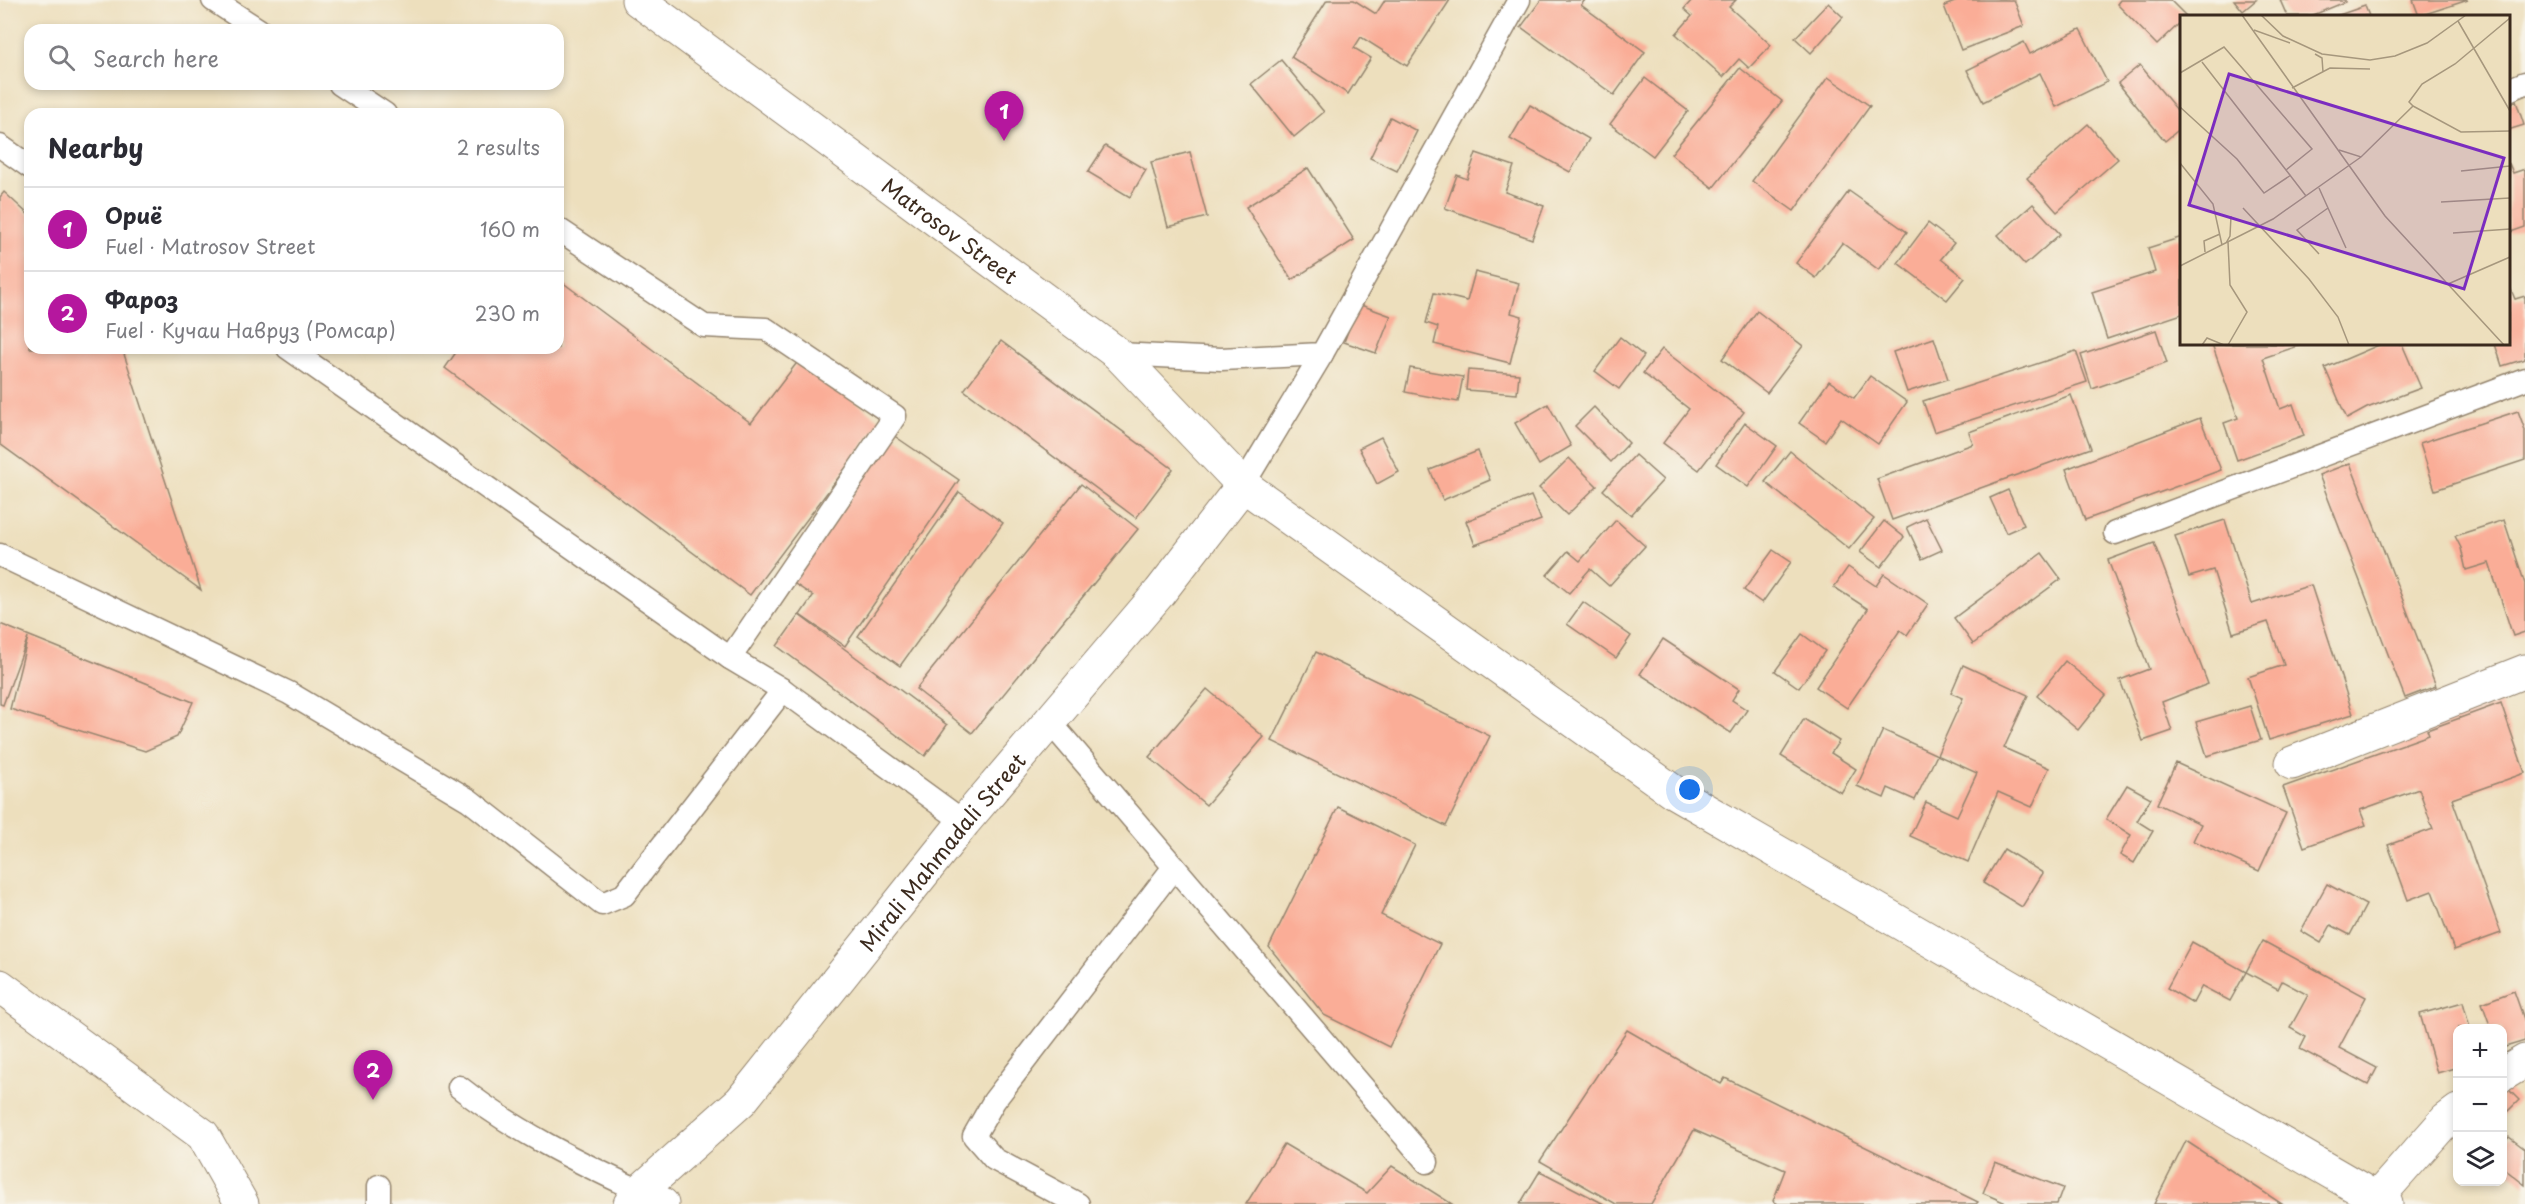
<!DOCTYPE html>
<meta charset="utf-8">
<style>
body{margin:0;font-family:"Playpen Sans",sans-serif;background:#f7f7f7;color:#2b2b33}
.controls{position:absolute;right:18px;bottom:18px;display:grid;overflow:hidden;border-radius:12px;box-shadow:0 3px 9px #0003}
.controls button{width:54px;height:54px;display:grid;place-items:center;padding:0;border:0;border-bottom:2px solid #e1e1e2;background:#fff;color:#2b2b33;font:30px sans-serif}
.you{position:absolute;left:1690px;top:790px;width:21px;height:21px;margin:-15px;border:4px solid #fff;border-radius:50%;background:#1a73e8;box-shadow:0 0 0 9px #1a73e833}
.badge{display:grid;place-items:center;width:39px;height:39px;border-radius:50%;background:#b5179e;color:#fff;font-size:20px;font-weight:700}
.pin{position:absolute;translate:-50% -50px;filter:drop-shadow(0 2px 3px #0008)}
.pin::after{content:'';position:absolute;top:32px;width:21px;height:18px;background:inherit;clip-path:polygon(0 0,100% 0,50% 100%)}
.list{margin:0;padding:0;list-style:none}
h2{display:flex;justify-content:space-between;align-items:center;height:78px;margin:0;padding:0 24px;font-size:26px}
h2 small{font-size:20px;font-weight:400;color:#7c7c81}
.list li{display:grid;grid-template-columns:39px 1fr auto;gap:18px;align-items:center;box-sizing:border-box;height:84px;padding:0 24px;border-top:2px solid #e1e1e2}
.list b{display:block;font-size:22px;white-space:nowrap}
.list p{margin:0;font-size:20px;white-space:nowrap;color:#7c7c81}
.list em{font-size:20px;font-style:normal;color:#7c7c81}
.icon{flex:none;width:33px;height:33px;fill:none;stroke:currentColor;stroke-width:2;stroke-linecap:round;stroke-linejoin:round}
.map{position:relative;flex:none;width:2525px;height:1204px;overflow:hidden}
.search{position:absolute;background:#fff;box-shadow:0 3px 9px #0003;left:24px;top:24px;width:540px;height:66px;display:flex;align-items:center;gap:15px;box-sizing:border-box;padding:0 21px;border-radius:18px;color:#7c7c81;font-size:22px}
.panel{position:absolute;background:#fff;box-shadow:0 3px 9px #0003;left:24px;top:108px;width:540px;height:246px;border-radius:18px}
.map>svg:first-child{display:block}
</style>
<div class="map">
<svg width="2525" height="1204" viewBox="0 0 2525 1204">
<rect width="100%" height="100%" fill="#f7f3e8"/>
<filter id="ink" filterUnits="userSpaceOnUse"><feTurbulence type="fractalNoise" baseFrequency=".0167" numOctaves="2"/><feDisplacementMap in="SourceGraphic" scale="12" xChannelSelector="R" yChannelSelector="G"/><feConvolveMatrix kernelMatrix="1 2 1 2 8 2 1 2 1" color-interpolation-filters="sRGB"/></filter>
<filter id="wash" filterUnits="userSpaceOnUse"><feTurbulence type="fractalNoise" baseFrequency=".008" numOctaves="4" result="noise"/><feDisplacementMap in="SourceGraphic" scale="24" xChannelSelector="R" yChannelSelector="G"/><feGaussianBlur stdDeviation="1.35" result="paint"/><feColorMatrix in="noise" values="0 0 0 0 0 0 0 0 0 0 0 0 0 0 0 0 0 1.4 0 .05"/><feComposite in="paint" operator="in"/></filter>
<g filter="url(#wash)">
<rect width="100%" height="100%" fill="#eddfbd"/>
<g id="blocks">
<g fill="#faad97">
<polygon points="1327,0 1354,0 1376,14 1385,0 1450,0 1407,66 1361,37 1354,48 1371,58 1348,94 1291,57"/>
<polygon points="1541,0 1585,0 1581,5 1645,52 1614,95 1521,27"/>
<polygon points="1692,0 1736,0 1729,7 1771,45 1749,68 1739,59 1723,77 1676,34 1692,16 1684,9"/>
<polygon points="1960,0 2014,0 2024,26 1961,50 1944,6"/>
<polygon points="2120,0 2170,0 2186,16 2182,16 2182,21 2157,45 2117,4"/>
<polygon points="2234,0 2256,0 2243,11"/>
<polygon points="2280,0 2345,0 2345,2 2311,16 2287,16"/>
<polygon points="2413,0 2468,0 2419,16"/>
<polygon points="1828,3 1843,17 1811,53 1795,38"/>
<polygon points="2365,6 2369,16 2336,16"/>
<polygon points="2080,29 2107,82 2056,107 2040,73 1983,102 1967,70 2024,42 2030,54"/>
<polygon points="1281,60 1324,112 1294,137 1251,84"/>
<polygon points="2140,65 2182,116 2182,127 2165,141 2118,83"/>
<polygon points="1740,68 1782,101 1713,188 1671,154"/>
<polygon points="1828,77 1870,106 1794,211 1752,181"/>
<polygon points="1645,78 1688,111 1653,156 1610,124"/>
<polygon points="2516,101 2524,125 2508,130 2508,104"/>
<polygon points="1530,105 1589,139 1570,172 1510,139"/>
<polygon points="1390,117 1417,131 1397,171 1370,158"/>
<polygon points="2088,124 2118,159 2057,212 2027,178"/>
<polygon points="1105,146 1146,170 1130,197 1088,172"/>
<polygon points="1190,152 1207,217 1168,227 1151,162"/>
<polygon points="1476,153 1514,166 1505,192 1544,206 1532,239 1445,208 1457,175 1467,179"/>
<polygon points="2509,163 2513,173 2525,169 2525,227 2508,233"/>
<polygon points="1308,168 1354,240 1292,280 1246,207"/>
<polygon points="1849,191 1907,232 1879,270 1842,243 1816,278 1796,263"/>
<polygon points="4,192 30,216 30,348 122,348 201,590 0,444 0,197"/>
<polygon points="2033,204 2060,234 2025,265 1998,235"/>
<polygon points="1928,223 1954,243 1941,259 1965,278 1947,300 1898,263"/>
<polygon points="2182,237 2182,314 2107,339 2092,292 2155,272 2148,248"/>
<polygon points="1475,272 1519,283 1511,313 1522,316 1510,363 1434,344 1438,327 1426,323 1434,293 1467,301"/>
<polygon points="558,279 751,423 799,360 881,421 750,595 445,368 459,348 558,348"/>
<polygon points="2508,283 2515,299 2525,296 2525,359 2502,366 2495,344 2508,344"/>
<polygon points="1358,304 1391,316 1376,353 1344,342"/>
<polygon points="1757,311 1803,346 1767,393 1722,359"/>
<polygon points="2156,330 2167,363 2092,389 2081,355"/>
<polygon points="1620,337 1644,356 1619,389 1595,371"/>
<polygon points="1934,338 1948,379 1907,392 1893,352"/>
<polygon points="1001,341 1173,469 1136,518 964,390"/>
<polygon points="2212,344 2304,344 2263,358 2280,409 2293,404 2304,436 2237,460 2224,423 2238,418"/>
<polygon points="2381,344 2402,344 2421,388 2367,408 2347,419 2325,368"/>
<polygon points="1662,349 1744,412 1699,470 1663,443 1689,409 1643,373"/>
<polygon points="2076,351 2087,382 1934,432 1923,401"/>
<polygon points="1410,368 1463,377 1458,402 1405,392"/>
<polygon points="1468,370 1519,374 1517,394 1466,390"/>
<polygon points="1870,376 1907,402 1878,444 1841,418 1825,441 1799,423 1829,381 1854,398"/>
<polygon points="2071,395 2091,448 1892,520 1877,479 1973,444 1969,432"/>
<polygon points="1548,404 1571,446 1539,465 1515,423"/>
<polygon points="1594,407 1629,443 1611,462 1575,426"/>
<polygon points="2518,411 2525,430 2525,460 2435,490 2420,443"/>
<polygon points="2200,418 2221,470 2085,520 2066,469"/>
<polygon points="1745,423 1777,446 1748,487 1716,464"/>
<polygon points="893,435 959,480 845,646 800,615 813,596 792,582"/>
<polygon points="1381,437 1399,472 1377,484 1359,448"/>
<polygon points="1478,451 1490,480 1443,500 1430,470"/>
<polygon points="1790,451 1874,519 1849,549 1765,482"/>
<polygon points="1635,455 1663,480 1631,515 1603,490"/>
<polygon points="1569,458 1597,486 1567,515 1539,488"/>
<polygon points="2350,463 2436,686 2405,698 2319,475"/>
<polygon points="1081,484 1138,529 972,733 916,689"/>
<polygon points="2008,490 2024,525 2006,533 1990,498"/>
<polygon points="959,492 1003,523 900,666 858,636"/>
<polygon points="1531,496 1541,520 1475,545 1466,521"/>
<polygon points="1926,518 1942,550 1922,559 1907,527"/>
<polygon points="1616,520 1645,546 1609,586 1590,569 1569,593 1547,575 1568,551 1580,561"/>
<polygon points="2225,520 2252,604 2311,585 2353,714 2269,740 2248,677 2284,665 2268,622 2233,633 2213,570 2189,577 2175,536"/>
<polygon points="2504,520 2525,584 2525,632 2513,636 2489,563 2466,570 2461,548 2455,536"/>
<polygon points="1884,521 1904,537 1881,567 1860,552"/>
<polygon points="2154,543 2208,684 2162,702 2172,731 2143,741 2120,680 2149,669 2108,560"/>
<polygon points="1773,550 1791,562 1762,603 1744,590"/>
<polygon points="2042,553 2061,579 1973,644 1954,618"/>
<polygon points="1848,567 1876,586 1884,574 1928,604 1907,635 1900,630 1847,708 1816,687 1868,609 1834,587"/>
<polygon points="1583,602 1631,636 1616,658 1567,624"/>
<polygon points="799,615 947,725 925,756 777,646"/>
<polygon points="0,624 193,702 177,737 145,751 10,709 28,637 3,705 0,704"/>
<polygon points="1802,634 1825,651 1799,688 1775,671"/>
<polygon points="1663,639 1739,689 1732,700 1747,710 1731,733 1640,674"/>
<polygon points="1316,652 1490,736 1446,826 1272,741"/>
<polygon points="2065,661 2106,695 2078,730 2037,696"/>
<polygon points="1963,665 2028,695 2004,748 2049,768 2032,807 1998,792 1968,862 1910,836 1926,802 1957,816 1977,773 1937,755 1915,800 1888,788 1884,798 1857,786 1883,730 1937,755 1963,698 1951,693"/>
<polygon points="1207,689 1264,737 1206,805 1149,757"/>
<polygon points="2501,703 2525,773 2452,799 2501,933 2454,950 2432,891 2408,900 2388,845 2433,829 2419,789 2360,810 2366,825 2304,847 2283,787 2429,735 2427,730"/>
<polygon points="2250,706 2261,740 2207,756 2196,722"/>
<polygon points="1804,719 1839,741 1831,753 1856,769 1841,793 1781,756"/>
<polygon points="2176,763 2286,813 2259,871 2193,841 2201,824 2157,804"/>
<polygon points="2127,785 2151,798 2137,821 2153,831 2134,863 2120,855 2131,835 2106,819"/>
<polygon points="1338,807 1415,845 1381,915 1440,944 1389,1047 1324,1015 1269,947"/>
<polygon points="2004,849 2043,873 2022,907 1983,883"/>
<polygon points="2327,884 2366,905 2350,935 2331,925 2321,943 2301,931"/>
<polygon points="2263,941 2366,997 2339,1048 2377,1068 2368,1085 2300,1049 2306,1037 2290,1028 2308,995 2282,981 2278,989 2246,972"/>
<polygon points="2192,942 2246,972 2230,1001 2202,986 2193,1003 2167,988"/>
<polygon points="2514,991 2525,1022 2525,1041 2502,1048 2502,1028 2491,1028 2482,1003"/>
<polygon points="2463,1002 2470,1028 2458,1028 2458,1067 2437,1073 2420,1014"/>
<polygon points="1627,1030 1721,1084 1725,1078 1978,1202 1976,1204 1778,1204 1773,1201 1785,1170 1694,1130 1651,1204 1616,1204 1540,1161"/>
<polygon points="2502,1083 2519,1100 2502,1117"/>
<polygon points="2509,1137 2525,1149 2525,1185 2502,1167 2502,1145"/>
<polygon points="2186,1141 2282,1204 2154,1204"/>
<polygon points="1284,1144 1367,1193 1392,1166 1452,1204 1246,1204"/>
<polygon points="1995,1162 2063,1188 2057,1204 2008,1204 1983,1193"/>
<polygon points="1540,1171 1604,1204 1520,1204"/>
</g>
</g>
</g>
<g filter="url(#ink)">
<use href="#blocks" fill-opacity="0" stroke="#94846e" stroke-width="1.5"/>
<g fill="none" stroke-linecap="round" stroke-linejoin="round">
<defs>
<g id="lane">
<polyline points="213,0 259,30"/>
<polyline points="340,84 385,114"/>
<polyline points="2508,90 2525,83"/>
<polyline points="0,146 30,167"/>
<polyline points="558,229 704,326 766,329 895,416 730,658 783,690 964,822"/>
<polyline points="288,348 730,658"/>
<polyline points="1118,354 1221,359 1322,354 1519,0"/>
<polyline points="1243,485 1322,354"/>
<polyline points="2115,533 2525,379"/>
<polyline points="0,555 289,693 469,800 602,904 624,895 783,690"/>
<polyline points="1050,722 1427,1162"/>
<path d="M459,1087C515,1131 576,1161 640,1191"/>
<polyline points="379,1204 379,1186"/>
<polyline points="1078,1204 994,1159 974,1136 994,1101 1174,867"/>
</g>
<g id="street">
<polyline points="2292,763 2525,671"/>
<polyline points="0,986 203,1135 242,1204"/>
<polyline points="2502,1075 2525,1061"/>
<polyline points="640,1191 662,1204"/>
<polyline points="2377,1198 2446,1120 2458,1111"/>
</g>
<g id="secondary">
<path id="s1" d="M638,0L1118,354L1243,485L1674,792L2386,1204"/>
<path id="s2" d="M630,1204L640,1191L741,1101L964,822L1160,592L1243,485"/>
</g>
</defs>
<use href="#lane" stroke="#94846e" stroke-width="25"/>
<use href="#street" stroke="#94846e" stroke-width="35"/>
<use href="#secondary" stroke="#94846e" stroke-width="35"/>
<use href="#lane" stroke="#fff" stroke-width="22"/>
<use href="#street" stroke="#fff" stroke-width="33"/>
<use href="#secondary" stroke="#fff" stroke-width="33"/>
</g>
</g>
<g text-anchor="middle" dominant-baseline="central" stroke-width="4.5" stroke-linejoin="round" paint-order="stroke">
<g font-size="21" fill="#3b2a1e" stroke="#f7f3e8">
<text stroke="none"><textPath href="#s1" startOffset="388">Matrosov Street</textPath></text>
<text stroke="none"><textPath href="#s2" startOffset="472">Mirali Mahmadali Street</textPath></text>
</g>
</g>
<g transform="translate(2180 15)">
<rect width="330" height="330" fill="#eddfbd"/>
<path fill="none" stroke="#a6977d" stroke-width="1.5" d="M62,0L205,201L324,330M81,0L103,21L142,39L190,45L215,41L247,28L286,0M278,6L330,96M74,15L110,28M135,39L142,43L143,57M22,47L106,155M0,58L44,32L132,134L106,155L126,181M112,73L150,53L190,54M233,91L281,117L330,116M0,92L57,144L84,178L111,160M159,135L181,142L233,91L229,87L242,69L275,49L330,3M0,148L33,189L42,230M281,156L330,151M139,173L166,233M261,187L330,183M63,193L129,264L158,302L169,330M273,218L330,214M48,227L50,270L67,297L48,330M46,228L50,221L51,201M25,237L24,226L40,219M139,239L117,215L148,193M0,251L93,204L181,142M268,269L330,242M22,330L27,323L44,330"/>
<path fill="#7b2cbf" fill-opacity="0.15" stroke="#7b2cbf" stroke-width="3" d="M49,59L324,143L284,274L9,190Z"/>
<rect width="330" height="330" fill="none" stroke="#3b2a1e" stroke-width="3"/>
</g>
</svg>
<div class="controls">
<button>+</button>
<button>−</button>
<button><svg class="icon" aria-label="layers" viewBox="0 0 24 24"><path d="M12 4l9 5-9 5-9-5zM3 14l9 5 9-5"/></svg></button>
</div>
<div class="you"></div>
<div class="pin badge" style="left:1004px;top:141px">1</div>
<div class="pin badge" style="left:373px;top:1100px">2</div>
<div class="search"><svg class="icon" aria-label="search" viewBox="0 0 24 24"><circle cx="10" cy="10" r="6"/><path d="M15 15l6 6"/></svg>Search here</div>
<section class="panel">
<h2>Nearby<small>2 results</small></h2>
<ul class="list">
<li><span class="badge">1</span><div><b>Ориё</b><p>Fuel · Matrosov Street</p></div><em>160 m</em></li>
<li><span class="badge">2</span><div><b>Фароз</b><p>Fuel · Кучаи Навруз (Ромсар)</p></div><em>230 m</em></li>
</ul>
</section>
</div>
